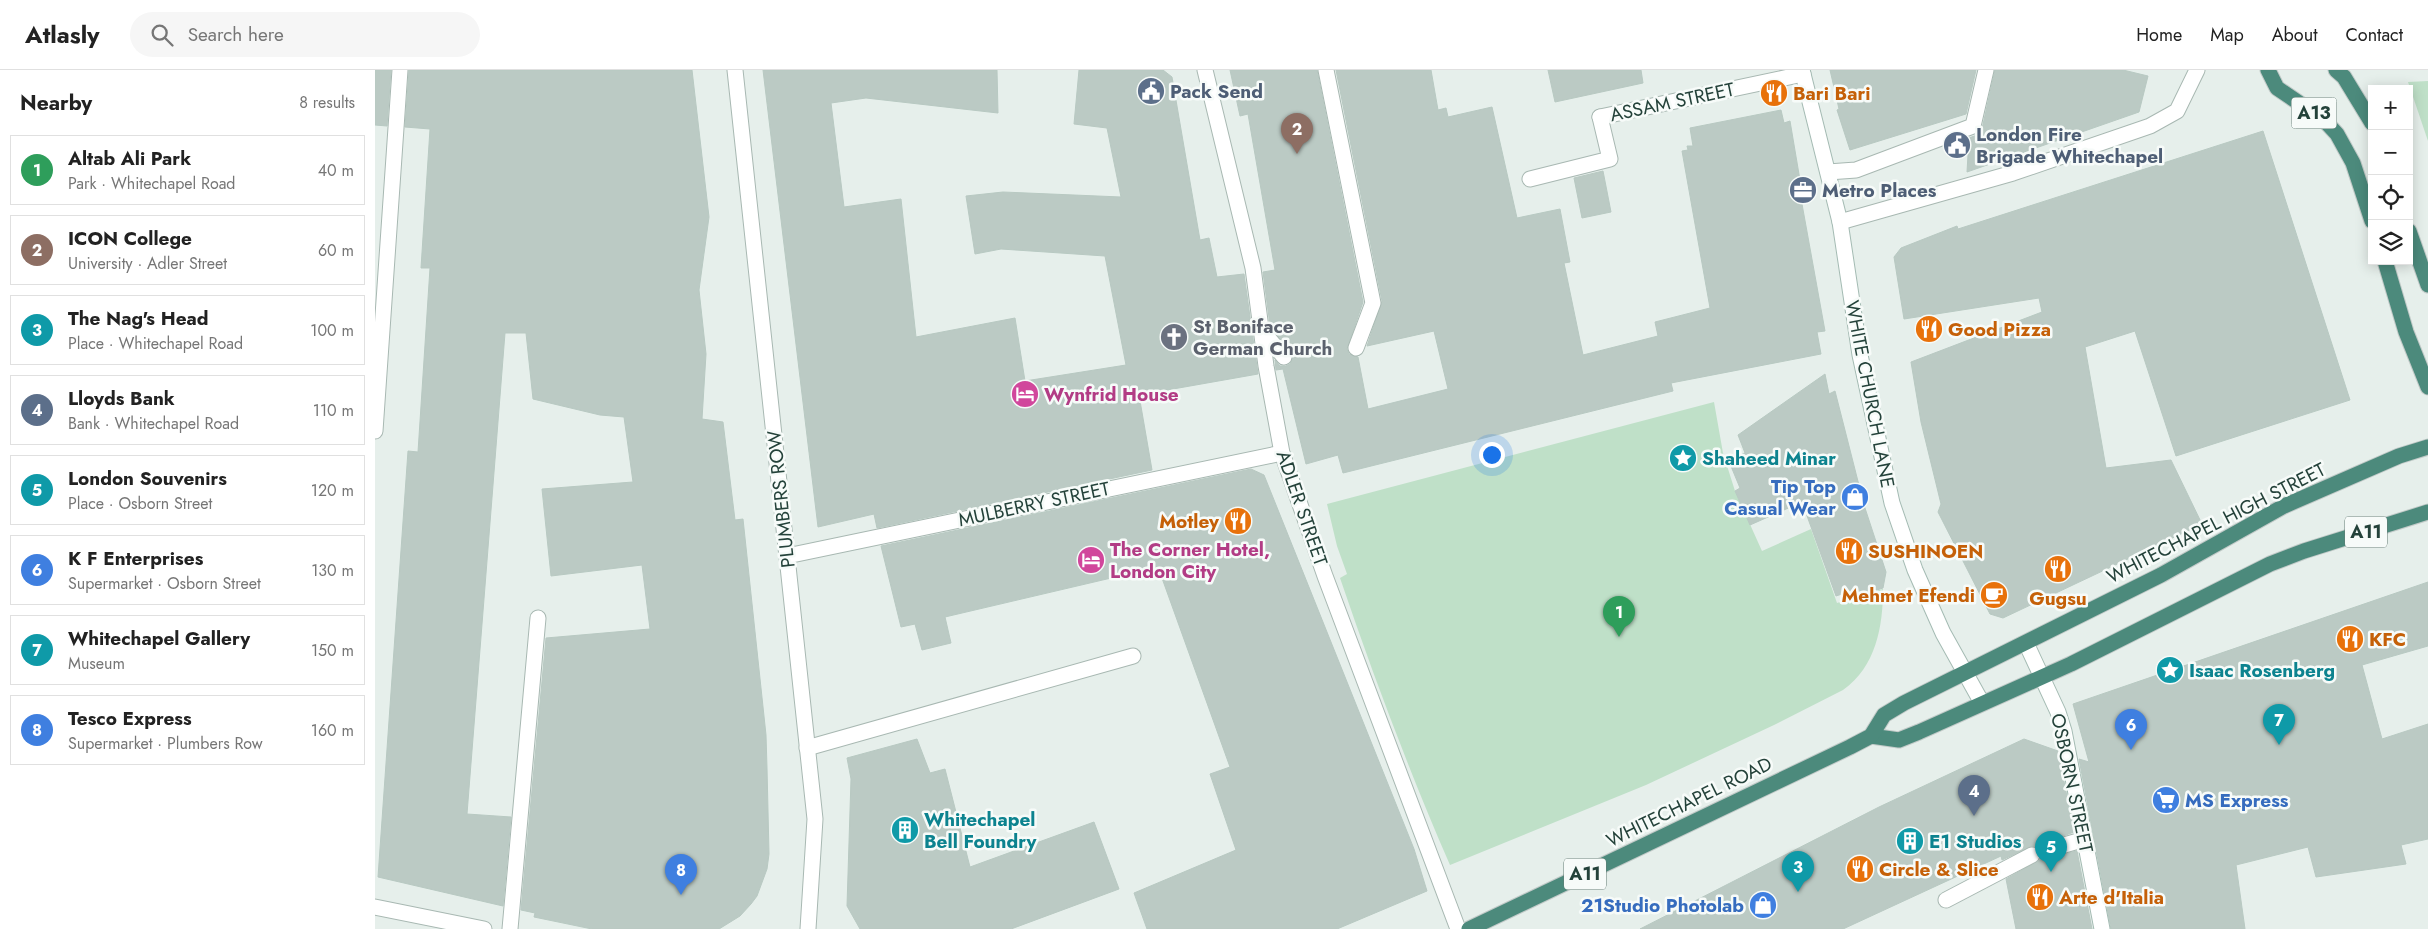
<!DOCTYPE html>
<meta charset="utf-8">
<style>
body{margin:0;font-family:Jost,sans-serif;background:#f6f6f6;color:#222}
.controls{position:absolute;right:15px;top:15px;display:grid;overflow:hidden;border-radius:0px;box-shadow:0 2px 12px #0003}
.controls button{width:45px;height:45px;display:grid;place-items:center;padding:0;border:0;border-bottom:1px solid #e0e0e0;background:#fff;color:#222;font:25px sans-serif}
.you{position:absolute;left:1116px;top:384px;width:18px;height:18px;margin:-12px;border:4px solid #fff;border-radius:50%;background:#1a73e8;box-shadow:0 0 0 8px #1a73e833}
.badge{display:grid;place-items:center;width:32px;height:32px;border-radius:50%;background:#ea580c;color:#fff;font-size:16px;font-weight:700}
.pin{position:absolute;translate:-50% -41px;filter:drop-shadow(0 1px 2px #0008)}
.pin::after{content:'';position:absolute;top:26px;width:18px;height:15px;background:inherit;clip-path:polygon(0 0,100% 0,50% 100%)}
.list{margin:0;padding:0;list-style:none}
h2{display:flex;justify-content:space-between;align-items:center;height:65px;margin:0;padding:0 20px;font-size:21px}
h2 small{font-size:16px;font-weight:400;color:#767676}
.list li{display:grid;grid-template-columns:32px 1fr auto;gap:15px;align-items:center;box-sizing:border-box;height:70px;margin:0 10px 10px;padding:0 10px;border:1px solid #e0e0e0;border-radius:0px}
.list b{display:block;font-size:19px;white-space:nowrap}
.list p{margin:0;font-size:16px;white-space:nowrap;color:#767676}
.list em{font-size:16px;font-style:normal;color:#767676}
.icon{flex:none;width:28px;height:28px;fill:none;stroke:currentColor;stroke-width:2;stroke-linecap:round;stroke-linejoin:round}
.map{position:relative;flex:none;width:2053px;height:859px;overflow:hidden}
header{display:flex;align-items:center;gap:30px;box-sizing:border-box;height:70px;padding:0 25px;background:#fff;border-bottom:1px solid #e0e0e0}
header strong{font-size:24px}
nav{display:flex;gap:28px;margin-inline-start:auto;font-size:18px}
.search{width:350px;height:45px;background:#f6f6f6;display:flex;align-items:center;gap:12px;box-sizing:border-box;padding:0 18px;border-radius:28px;color:#767676;font-size:19px}
main{display:flex}
aside{flex:1;background:#fff}
.map>svg:first-child{display:block}
</style>
<header>
<strong>Atlasly</strong>
<div class="search"><svg class="icon" aria-label="search" viewBox="0 0 24 24"><circle cx="10" cy="10" r="6"/><path d="M15 15l6 6"/></svg>Search here</div>
<nav><a>Home</a><a>Map</a><a>About</a><a>Contact</a></nav>
</header>
<main>
<aside>
<h2>Nearby<small>8 results</small></h2>
<ul class="list">
<li><span class="badge" style="background:#2e9e5b">1</span><div><b>Altab Ali Park</b><p>Park · Whitechapel Road</p></div><em>40 m</em></li>
<li><span class="badge" style="background:#8d6e63">2</span><div><b>ICON College</b><p>University · Adler Street</p></div><em>60 m</em></li>
<li><span class="badge" style="background:#0f9aa8">3</span><div><b>The Nag's Head</b><p>Place · Whitechapel Road</p></div><em>100 m</em></li>
<li><span class="badge" style="background:#5c6f8a">4</span><div><b>Lloyds Bank</b><p>Bank · Whitechapel Road</p></div><em>110 m</em></li>
<li><span class="badge" style="background:#0f9aa8">5</span><div><b>London Souvenirs</b><p>Place · Osborn Street</p></div><em>120 m</em></li>
<li><span class="badge" style="background:#3f7fe0">6</span><div><b>K F Enterprises</b><p>Supermarket · Osborn Street</p></div><em>130 m</em></li>
<li><span class="badge" style="background:#0f9aa8">7</span><div><b>Whitechapel Gallery</b><p>Museum</p></div><em>150 m</em></li>
<li><span class="badge" style="background:#3f7fe0">8</span><div><b>Tesco Express</b><p>Supermarket · Plumbers Row</p></div><em>160 m</em></li>
</ul>
</aside>
<div class="map">
<svg width="2053" height="859" viewBox="0 0 2053 859">
<rect width="100%" height="100%" fill="#e6efeb"/>
<g fill="#bfe0c8">
<polygon points="2053,11 2053,71 2033,12"/>
<path d="M1339,332L1348,383L1360,421L1387,481L1436,459L1462,533L1508,519C1508,556 1501,597 1468,620L1399,655L1271,715L1075,795C1034,701 998,605 965,508L972,504L962,476L952,434Z"/>
</g>
<g fill="#bbcac4" stroke="#b8c9c2">
<polygon points="0,0 16,0 12,56 0,55"/>
<polygon points="34,0 317,0 334,147 324,220 331,284 327,349 348,352 360,450 368,449 391,665 392,698 394,784 392,799 382,826 376,834 365,846 344,859 217,859 159,847 160,843 146,840 171,568 275,559 267,495 176,506 167,419 258,412 249,347 225,345 158,329 151,263 130,263 92,744 136,747 128,836 3,807 33,381 43,382 55,198 46,198 55,59 30,57"/>
<polygon points="388,0 622,0 623,43 491,28 456,33 469,137 526,129 541,267 640,248 650,311 751,295 730,186 626,179 600,184 591,126 628,122 746,127 732,58 699,54 704,0 788,0 797,7 825,170 834,168 842,207 869,204 883,304 764,325 777,400 502,458 499,444 443,457"/>
<polygon points="855,0 942,0 988,232 972,279 974,284 983,287 993,339 1073,319 1059,261 992,276 1007,231 961,0 1056,0 1063,40 1071,38 1073,47 1117,37 1142,148 1185,139 1195,192 1189,193 1208,285 1283,266 1280,252 1335,238 1307,81 1313,80 1312,76 1318,76 1315,58 1406,40 1409,53 1415,51 1427,122 1425,123 1450,261 1442,262 1446,284 1296,313 1298,321 968,403 963,385 931,394 908,299 901,300 900,290 905,296 911,296 915,294 918,286 895,255 888,202 900,200 873,44 865,46"/>
<polygon points="1173,0 1266,0 1268,13 1180,32"/>
<polygon points="1455,0 1601,0 1591,44 1475,80 1462,40 1464,39"/>
<polygon points="1620,0 1748,0 1773,6 1764,42 1592,102 1594,68 1602,65 1607,59"/>
<polygon points="1888,61 1975,330 1801,386 1760,261 1710,277 1731,398 1796,390 1827,454 1628,548 1615,544 1563,442 1566,434 1546,352 1536,292 1667,242 1664,228 1529,249 1519,187 1526,178 1582,156 1583,159"/>
<polygon points="1228,101 1236,142 1207,148 1199,108"/>
<polygon points="1450,304 1454,324 1460,321 1489,435 1511,502 1508,518 1475,529 1473,522 1461,526 1427,432 1375,455 1360,421 1365,418 1353,389 1370,383 1363,365"/>
<polygon points="876,399 889,405 1039,779 1052,821 962,859 772,859 759,823 861,780 835,704 855,697 783,497 570,547 576,573 547,580 540,554 526,557 506,476"/>
<polygon points="2053,512 2053,576 1987,595 2007,669 2053,654 2053,769 2026,775 2031,794 1941,807 1933,777 1861,795 1870,859 1736,859 1704,689 1714,692 1698,634"/>
<polygon points="542,669 555,703 570,699 595,797 719,752 744,819 636,859 485,859 472,836 476,709 472,688"/>
<polygon points="1649,669 1683,681 1699,762 1680,769 1677,778 1684,785 1702,781 1717,859 1641,859 1631,809 1665,790 1665,780 1657,776 1627,790 1626,786 1468,859 1265,859 1504,737"/>
</g>
<g fill="none" stroke-linecap="round" stroke-linejoin="round">
<defs>
<g id="service">
<polyline points="951,0 998,233 981,278"/>
<polyline points="1453,102 1481,100 1598,56 1611,0"/>
<polyline points="1155,109 1235,89 1225,47"/>
<polyline points="886,259 909,287"/>
<polyline points="432,678 758,586"/>
<polyline points="1686,776 1710,769"/>
<polyline points="1571,830 1657,785"/>
<polyline points="135,859 163,548"/>
</g>
<g id="minor">
<polyline points="360,0 440,749 433,859"/>
<polyline points="830,0 878,198 891,296 907,383 950,506 1083,859"/>
<polyline points="1225,47 1428,4"/>
<polyline points="1465,152 1638,103 1775,56 1802,41 1822,0"/>
<polyline points="0,361 25,0"/>
<polyline points="412,486 907,383"/>
</g>
<polyline id="tertiary" points="0,837 109,859"/>
<g id="secondary">
<polyline points="1427,0 1465,152 1485,285 1517,433 1540,500 1568,563 1607,633"/>
<polyline points="1651,573 1683,642 1689,661 1727,859"/>
</g>
<g id="trunk">
<polyline points="1893,0 1902,18 1949,50 1962,64 1978,93 1997,151"/>
<polyline points="1961,0 1969,7 1997,53"/>
<polyline points="2034,161 2053,215"/>
<polyline points="2010,191 2031,262 2053,317"/>
<polyline points="1496,666 1524,670 1544,662 1696,594 1895,494 1929,481 2053,442"/>
<polyline points="1094,859 1475,677 1496,666 1509,645 1529,633 1786,505 1909,436 2024,386 2053,377"/>
</g>
</defs>
<use href="#service" stroke="#a8b8b2" stroke-width="17"/>
<use href="#minor" stroke="#a8b8b2" stroke-width="17"/>
<use href="#tertiary" stroke="#a8b8b2" stroke-width="17"/>
<use href="#secondary" stroke="#a4bbb3" stroke-width="17"/>
<use href="#trunk" stroke="#c2cac8" stroke-width="17"/>
<use href="#service" stroke="#fff" stroke-width="15"/>
<use href="#minor" stroke="#fff" stroke-width="15"/>
<use href="#tertiary" stroke="#fff" stroke-width="15"/>
<use href="#secondary" stroke="#fff" stroke-width="15"/>
<use href="#trunk" stroke="#4c8a7c" stroke-width="15"/>
</g>
<defs>
<symbol id="civic-disc" viewBox="-11 -11 22 22"><circle r="9.5" fill="#5c6f8a" stroke="#f7fbf9"/><path d="M-.6-6.5H3V-4.5H.6V-3L4-1V1h2V6H-6V1h2V-1L-.6-3ZM-1.2 2.5V6h2.4V2.5Z" fill="#fff"/></symbol>
<symbol id="restaurant-disc" viewBox="-11 -11 22 22"><circle r="9.5" fill="#e8710a" stroke="#f7fbf9"/><path d="M-5-6h1v4h1v-4h1v4h1v-4h1v5L-1.5 .5V6h-2V.5L-5-1ZM5-6V6H3V1.5H1.5Q1.5-4 5-6Z" fill="#fff"/></symbol>
<symbol id="office-disc" viewBox="-11 -11 22 22"><circle r="9.5" fill="#5c6f8a" stroke="#f7fbf9"/><path d="M-6-3h4V-5.5h4V-3h4V5H-6ZM-1-4.5V-3h2v-1.5ZM-6 0V1H6V0Z" fill="#fff"/></symbol>
<symbol id="church-disc" viewBox="-11 -11 22 22"><circle r="9.5" fill="#6b7280" stroke="#f7fbf9"/><path d="M-1.2-6h2.4v3.5h3.3v2.4h-3.3V6h-2.4V-.1h-3.3v-2.4h3.3Z" fill="#fff"/></symbol>
<symbol id="hotel-disc" viewBox="-11 -11 22 22"><circle r="9.5" fill="#d1479c" stroke="#f7fbf9"/><path d="M-6-4.5h1.5V1H6V5H4.5V3h-9V5H-6ZM-4 0a1.8 1.8 0 1 1 3.6 0ZM.5 0V-2.5h3Q6-2.5 6 0Z" fill="#fff"/></symbol>
<symbol id="sight-disc" viewBox="-11 -11 22 22"><circle r="9.5" fill="#0f9aa8" stroke="#f7fbf9"/><path d="M0-6L1.8-2.2L6-1.7L2.9 1.2L3.7 5.4L0 3.3L-3.7 5.4L-2.9 1.2L-6-1.7L-1.8-2.2Z" fill="#fff"/></symbol>
<symbol id="shop-disc" viewBox="-11 -11 22 22"><circle r="9.5" fill="#3f7fe0" stroke="#f7fbf9"/><path d="M-5-2.5h2.3a2.7 3.5 0 0 1 5.4 0H5L5.5 6h-11ZM-1.5-2.5h3a1.5 2.3 0 0 0-3 0Z" fill="#fff"/></symbol>
<symbol id="cafe-disc" viewBox="-11 -11 22 22"><circle r="9.5" fill="#e8710a" stroke="#f7fbf9"/><path d="M-5.5-4.5H6V0H3Q3 3.5 0 3.5H-2.5Q-5.5 3.5-5.5 0ZM3-3.2v2h1.7v-2ZM-6 4.5H4V6H-6Z" fill="#fff"/></symbol>
<symbol id="supermarket-disc" viewBox="-11 -11 22 22"><circle r="9.5" fill="#3f7fe0" stroke="#f7fbf9"/><path d="M-6-5.5h2.5l.6 2H6L4.5 2H-2.5L-4.4-4H-6ZM-1.5 3.2a1.3 1.3 0 1 0 .1 0ZM3 3.2a1.3 1.3 0 1 0 .1 0Z" fill="#fff"/></symbol>
<symbol id="building-disc" viewBox="-11 -11 22 22"><circle r="9.5" fill="#0f9aa8" stroke="#f7fbf9"/><path d="M-4-6H4V6H1V3H-1V6H-4ZM-2.5-4.3h1.7v1.8h-1.7ZM.8-4.3h1.7v1.8H.8ZM-2.5-1h1.7V.8h-1.7ZM.8-1h1.7V.8H.8Z" fill="#fff"/></symbol>
</defs>
<g fill-rule="evenodd">
<use href="#civic-disc" x="760" y="5" width="32" height="32"/>
<use href="#restaurant-disc" x="1383" y="7" width="32" height="32"/>
<use href="#civic-disc" x="1566" y="59" width="32" height="32"/>
<use href="#office-disc" x="1412" y="104" width="32" height="32"/>
<use href="#restaurant-disc" x="1538" y="243" width="32" height="32"/>
<use href="#church-disc" x="783" y="251" width="32" height="32"/>
<use href="#hotel-disc" x="634" y="308" width="32" height="32"/>
<use href="#sight-disc" x="1292" y="372" width="32" height="32"/>
<use href="#shop-disc" x="1464" y="411" width="32" height="32"/>
<use href="#restaurant-disc" x="847" y="435" width="32" height="32"/>
<use href="#restaurant-disc" x="1458" y="465" width="32" height="32"/>
<use href="#hotel-disc" x="700" y="474" width="32" height="32"/>
<use href="#restaurant-disc" x="1667" y="483" width="32" height="32"/>
<use href="#cafe-disc" x="1603" y="509" width="32" height="32"/>
<use href="#restaurant-disc" x="1959" y="553" width="32" height="32"/>
<use href="#sight-disc" x="1779" y="584" width="32" height="32"/>
<use href="#supermarket-disc" x="1775" y="714" width="32" height="32"/>
<use href="#building-disc" x="514" y="744" width="32" height="32"/>
<use href="#building-disc" x="1519" y="755" width="32" height="32"/>
<use href="#restaurant-disc" x="1469" y="783" width="32" height="32"/>
<use href="#restaurant-disc" x="1649" y="811" width="32" height="32"/>
<use href="#shop-disc" x="1372" y="819" width="32" height="32"/>
</g>
<g text-anchor="middle" dominant-baseline="central" stroke-width="5" stroke-linejoin="round" paint-order="stroke">
<g fill="#f7fbf9" stroke="#637a73" stroke-width="1">
<rect x="1916.5" y="27.5" width="45" height="31" rx="4"/>
<rect x="1970" y="446.5" width="42" height="31" rx="4"/>
<rect x="1189" y="788.5" width="42" height="31" rx="4"/>
</g>
<g font-size="18" font-weight="bold" fill="#24423a">
<text x="1939" y="43">A13</text>
<text x="1991" y="462">A11</text>
<text x="1210" y="804">A11</text>
</g>
<g font-size="19" font-weight="bold" fill="#4e5e75" stroke="#f7fbf9" text-anchor="start">
<text x="795" y="21">Pack Send</text>
<text x="1601" y="64">London Fire<tspan x="1601" dy="22">Brigade Whitechapel</tspan></text>
<text x="1447" y="120">Metro Places</text>
</g>
<g font-size="19" font-weight="bold" fill="#c56008" stroke="#f7fbf9" text-anchor="start">
<text x="1418" y="23">Bari Bari</text>
<text x="1573" y="259">Good Pizza</text>
<text x="844" y="451" text-anchor="end">Motley</text>
<text x="1493" y="481">SUSHINOEN</text>
<text x="1600" y="525" text-anchor="end">Mehmet Efendi</text>
<text x="1683" y="528" text-anchor="middle">Gugsu</text>
<text x="1994" y="569">KFC</text>
<text x="1504" y="799">Circle &amp; Slice</text>
<text x="1684" y="827">Arte d'Italia</text>
</g>
<g font-size="19" fill="#24423a" stroke="#f7fbf9">
<text transform="translate(1297 32) rotate(-12)">ASSAM STREET</text>
<text transform="translate(1495 324) rotate(79)">WHITE CHURCH LANE</text>
<text transform="translate(406 429) rotate(-96)">PLUMBERS ROW</text>
<text transform="translate(659 434) rotate(-12)">MULBERRY STREET</text>
<text transform="translate(927 438) rotate(71)">ADLER STREET</text>
<text transform="translate(1841 453) rotate(-27)">WHITECHAPEL HIGH STREET</text>
<text transform="translate(1697 713) rotate(78)">OSBORN STREET</text>
<text transform="translate(1314 732) rotate(-26)">WHITECHAPEL ROAD</text>
</g>
<g font-size="19" font-weight="bold" fill="#5b616d" stroke="#f7fbf9" text-anchor="start">
<text x="818" y="256">St Boniface<tspan x="818" dy="22">German Church</tspan></text>
</g>
<g font-size="19" font-weight="bold" fill="#b23c85" stroke="#f7fbf9" text-anchor="start">
<text x="669" y="324">Wynfrid House</text>
<text x="735" y="479">The Corner Hotel,<tspan x="735" dy="22">London City</tspan></text>
</g>
<g font-size="19" font-weight="bold" fill="#0d838f" stroke="#f7fbf9" text-anchor="start">
<text x="1327" y="388">Shaheed Minar</text>
<text x="1814" y="600">Isaac Rosenberg</text>
<text x="549" y="749">Whitechapel<tspan x="549" dy="22">Bell Foundry</tspan></text>
<text x="1554" y="771">E1 Studios</text>
</g>
<g font-size="19" font-weight="bold" fill="#366cbe" stroke="#f7fbf9" text-anchor="end">
<text x="1461" y="416">Tip Top<tspan x="1461" dy="22">Casual Wear</tspan></text>
<text x="1810" y="730" text-anchor="start">MS Express</text>
<text x="1369" y="835">21Studio Photolab</text>
</g>
</g>
</svg>
<div class="controls">
<button>+</button>
<button>−</button>
<button><svg class="icon" aria-label="locate" viewBox="0 0 24 24"><circle cx="12" cy="12" r="6"/><path d="M12 2v4M12 18v4M2 12h4M18 12h4"/></svg></button>
<button><svg class="icon" aria-label="layers" viewBox="0 0 24 24"><path d="M12 4l9 5-9 5-9-5zM3 14l9 5 9-5"/></svg></button>
</div>
<div class="you"></div>
<div class="pin badge" style="left:1244px;top:567px;background:#2e9e5b">1</div>
<div class="pin badge" style="left:922px;top:84px;background:#8d6e63">2</div>
<div class="pin badge" style="left:1423px;top:822px;background:#0f9aa8">3</div>
<div class="pin badge" style="left:1599px;top:746px;background:#5c6f8a">4</div>
<div class="pin badge" style="left:1676px;top:802px;background:#0f9aa8">5</div>
<div class="pin badge" style="left:1756px;top:680px;background:#3f7fe0">6</div>
<div class="pin badge" style="left:1904px;top:675px;background:#0f9aa8">7</div>
<div class="pin badge" style="left:306px;top:825px;background:#3f7fe0">8</div>
</div>
</main>
